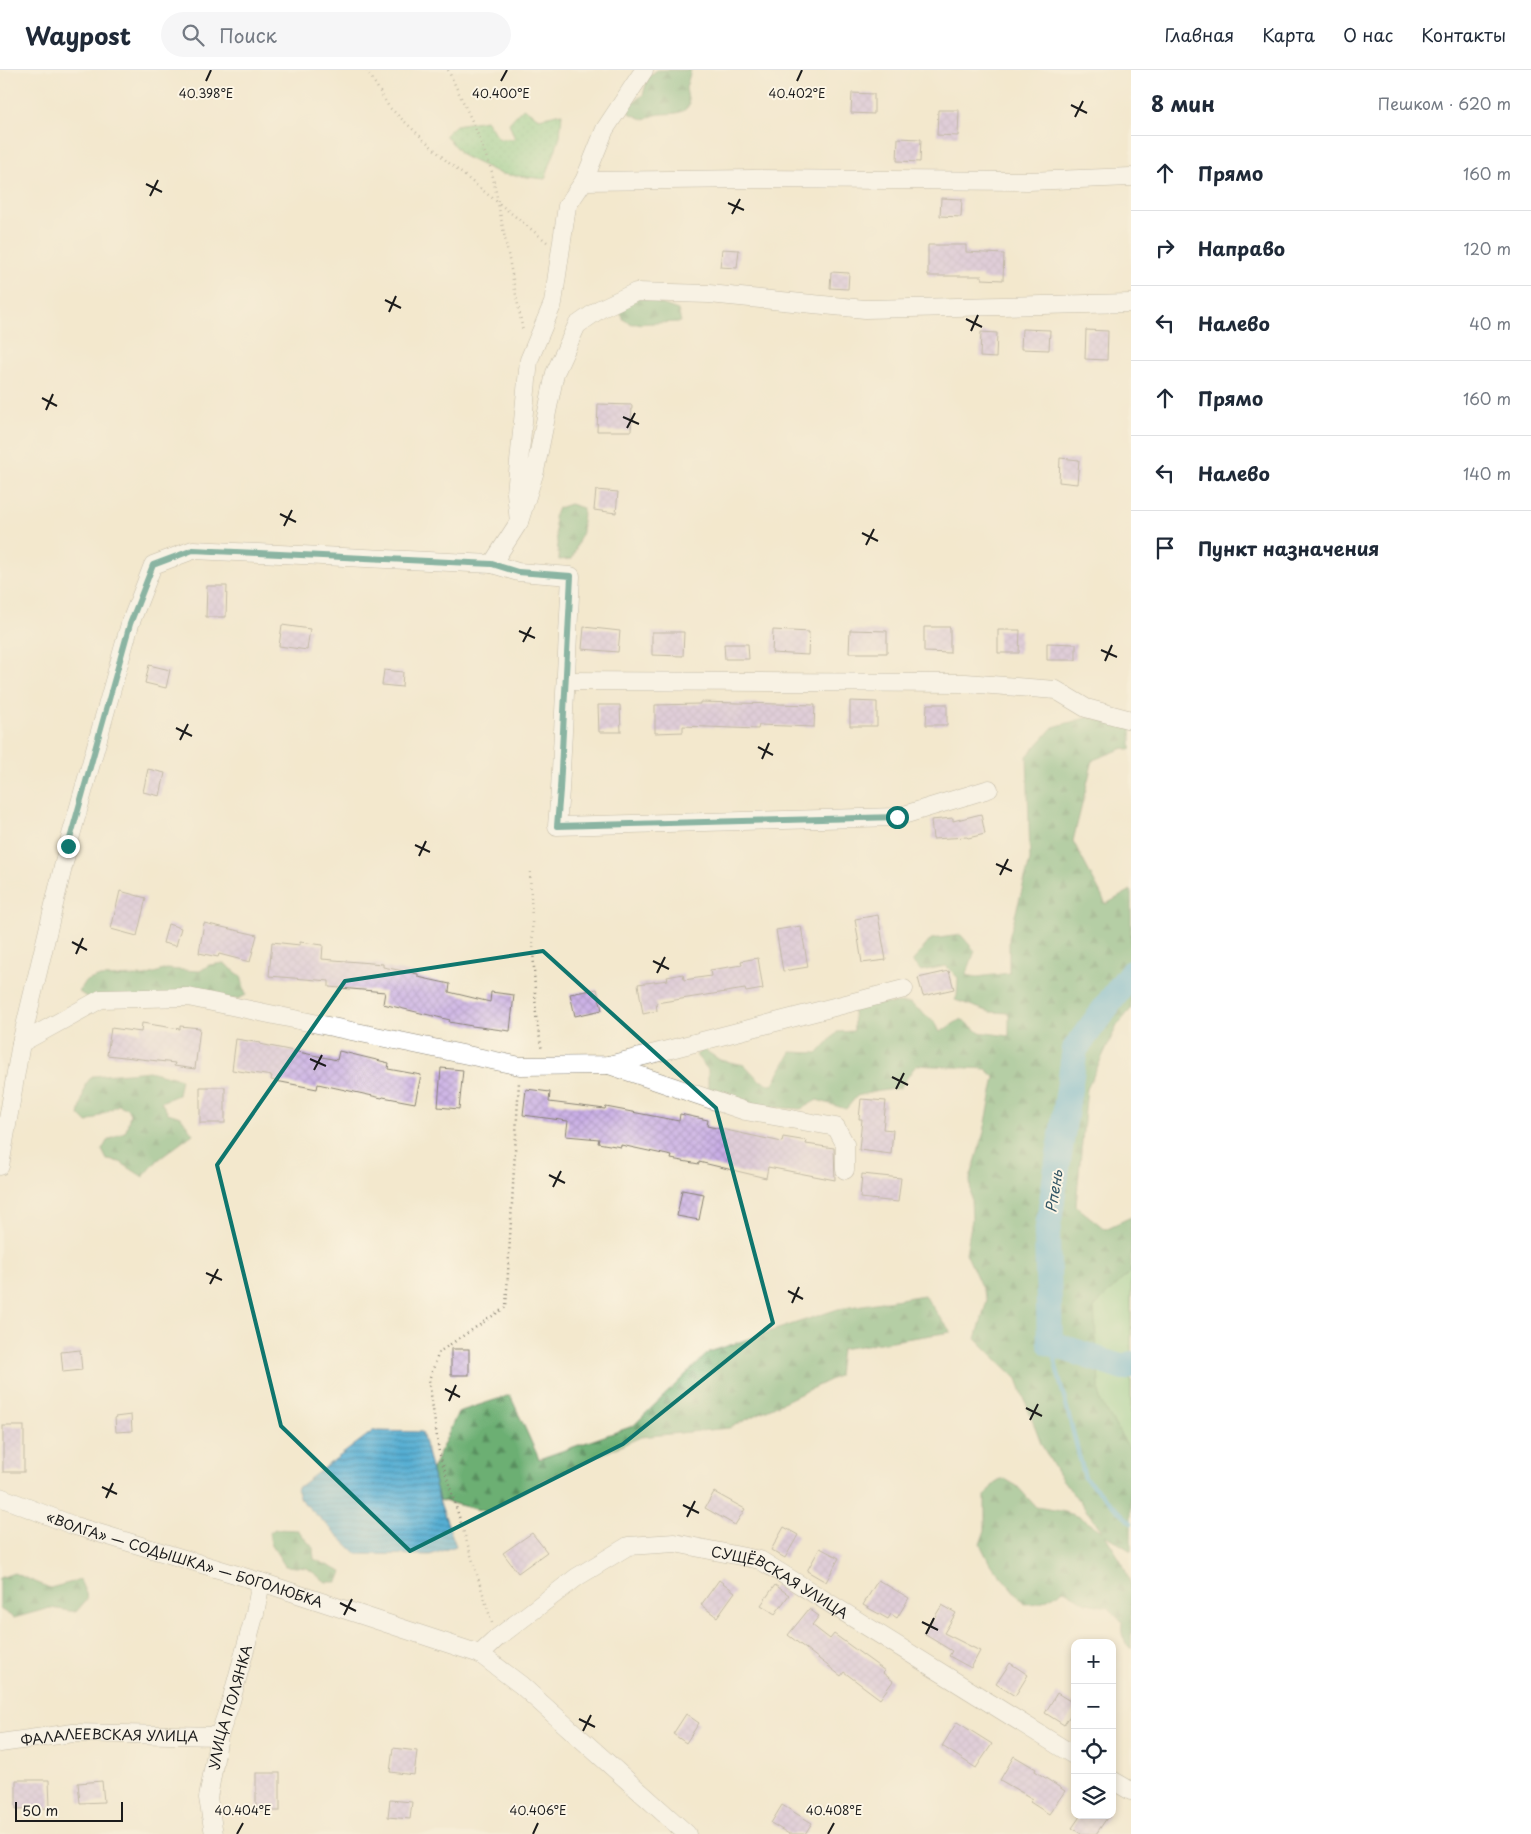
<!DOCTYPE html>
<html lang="ru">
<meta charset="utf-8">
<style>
body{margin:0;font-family:"Playpen Sans",sans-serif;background:#f6f6f7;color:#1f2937}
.controls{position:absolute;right:15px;bottom:15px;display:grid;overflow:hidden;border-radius:10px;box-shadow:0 2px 8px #0003}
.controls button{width:45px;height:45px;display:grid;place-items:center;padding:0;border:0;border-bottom:1px solid #e0e1e3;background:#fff;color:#1f2937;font:25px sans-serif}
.scale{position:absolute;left:15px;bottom:12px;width:108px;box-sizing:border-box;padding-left:5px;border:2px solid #1c1c1c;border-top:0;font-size:14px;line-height:18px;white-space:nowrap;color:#1c1c1c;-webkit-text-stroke:4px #fcf5e5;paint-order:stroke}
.stop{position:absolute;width:15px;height:15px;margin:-11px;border:4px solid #0f766e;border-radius:50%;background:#fff}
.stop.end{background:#0f766e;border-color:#fff;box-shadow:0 1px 5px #0008}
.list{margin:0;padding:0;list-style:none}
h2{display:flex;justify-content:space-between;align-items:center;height:65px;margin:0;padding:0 20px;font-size:21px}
h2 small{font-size:16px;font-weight:400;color:#747a83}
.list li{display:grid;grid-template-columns:32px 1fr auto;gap:15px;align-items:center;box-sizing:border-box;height:75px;padding:0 20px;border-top:1px solid #e0e1e3}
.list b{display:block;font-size:19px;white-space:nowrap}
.list em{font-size:16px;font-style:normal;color:#747a83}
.icon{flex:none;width:28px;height:28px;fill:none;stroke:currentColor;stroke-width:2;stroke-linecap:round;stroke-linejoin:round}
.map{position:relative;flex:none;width:1131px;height:1764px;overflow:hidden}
header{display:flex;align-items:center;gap:30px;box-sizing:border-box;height:70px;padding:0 25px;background:#fff;border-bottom:1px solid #e0e1e3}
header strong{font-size:24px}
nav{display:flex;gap:28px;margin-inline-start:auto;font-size:18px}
.search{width:350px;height:45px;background:#f6f6f7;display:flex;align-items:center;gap:12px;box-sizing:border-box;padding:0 18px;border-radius:28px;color:#747a83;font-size:19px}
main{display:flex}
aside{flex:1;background:#fff}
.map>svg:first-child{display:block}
</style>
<header>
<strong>Waypost</strong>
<div class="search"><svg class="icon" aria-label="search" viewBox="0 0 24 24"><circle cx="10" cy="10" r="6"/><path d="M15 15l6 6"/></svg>Поиск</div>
<nav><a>Главная</a><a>Карта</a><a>О нас</a><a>Контакты</a></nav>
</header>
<main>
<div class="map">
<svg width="1131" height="1764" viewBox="0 0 1131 1764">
<defs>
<pattern id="grass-dots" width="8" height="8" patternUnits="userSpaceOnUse" patternTransform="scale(1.25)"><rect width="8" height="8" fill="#85cb86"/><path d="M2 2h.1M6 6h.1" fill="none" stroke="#72ae73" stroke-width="1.8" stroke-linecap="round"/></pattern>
<pattern id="forest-firs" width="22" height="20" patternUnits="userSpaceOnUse" patternTransform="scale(1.25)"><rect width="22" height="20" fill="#6caf73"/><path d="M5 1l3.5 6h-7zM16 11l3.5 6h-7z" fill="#588e5e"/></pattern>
<pattern id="water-rules" width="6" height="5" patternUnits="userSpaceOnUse" patternTransform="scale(1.25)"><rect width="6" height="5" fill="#55aed3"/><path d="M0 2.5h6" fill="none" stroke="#468daa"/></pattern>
<pattern id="building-cross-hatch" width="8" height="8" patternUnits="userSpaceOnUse" patternTransform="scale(1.25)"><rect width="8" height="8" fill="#c8ade5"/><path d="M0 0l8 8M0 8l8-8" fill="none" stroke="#ab94c4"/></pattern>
</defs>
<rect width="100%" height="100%" fill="#fcf5e5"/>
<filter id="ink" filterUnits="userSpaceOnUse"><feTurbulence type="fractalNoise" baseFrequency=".02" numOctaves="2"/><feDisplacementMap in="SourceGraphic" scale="10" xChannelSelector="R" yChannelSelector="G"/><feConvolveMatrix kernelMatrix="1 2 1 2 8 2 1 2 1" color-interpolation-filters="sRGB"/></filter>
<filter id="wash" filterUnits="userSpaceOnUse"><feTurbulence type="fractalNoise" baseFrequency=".0096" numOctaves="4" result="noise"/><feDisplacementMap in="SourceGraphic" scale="20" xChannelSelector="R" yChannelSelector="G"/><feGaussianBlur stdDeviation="1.12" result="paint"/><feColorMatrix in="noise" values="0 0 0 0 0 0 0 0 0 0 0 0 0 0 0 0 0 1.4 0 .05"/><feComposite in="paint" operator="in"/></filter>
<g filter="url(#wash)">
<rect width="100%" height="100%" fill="#f3e8cd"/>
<polygon fill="url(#grass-dots)" stroke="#507451" points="523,38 539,48 562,43 560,67 545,109 501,104 463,86 445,65 456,55 486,50 499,69 515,69 509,53"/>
<g fill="url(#forest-firs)" stroke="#446648">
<path d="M657,0H691L686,18L689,35C682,47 667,42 656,45C652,46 648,48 645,50L629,43L627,36L643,25L648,7Z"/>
<polygon points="639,226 678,240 681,252 632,254 624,250 616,235"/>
<polygon points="570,434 583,438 582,462 572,489 559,490 554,447 558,438"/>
<path d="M1089,647L1131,658V680L1124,678L1093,690L1073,771L1106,834L1131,820V939L1117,956L1087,1019L1076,1136L1105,1159L1131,1147V1481L1105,1465L1123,1494L1131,1515V1579C1122,1570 1121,1563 1122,1552L1108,1537L1087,1533L1064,1520C1052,1526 1038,1537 1024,1533L990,1494L980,1474L985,1460V1426L995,1412L1005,1409L1017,1416L1036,1437L1061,1441L1080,1447L1103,1462L1058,1404L1041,1374L1017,1309L976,1269L987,1230L966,1183L972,1149L970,1109L984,1062L995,1007L986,999L916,995L900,1018L874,1022L857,1026L846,1039L817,1030L801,1039L753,1036L733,1030L710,1020L708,1017V1000L696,985L703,979L720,990L745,995L759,1010L772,1015L791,982L818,983L837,962L854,961L853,940L861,934L910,933L935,952L940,962L961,949L979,962L1009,966V943L990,942L955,930L957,926L958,908L946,896L921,901L912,892L931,869L961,865L975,881L966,905L977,907L1009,903V868L1030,790L1027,686L1053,657Z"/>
<polygon points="224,893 241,906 246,925 238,929 88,928 79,922 86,911 97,907 145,906 166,899 200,901 209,895"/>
<polygon points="149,1001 181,1009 178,1025 161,1032 168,1043 181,1047 193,1064 158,1090 143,1107 120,1092 107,1090 102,1080 107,1071 126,1061 130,1044 127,1038 118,1035 87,1053 79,1045 85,1015 92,1006"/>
<polygon points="924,1225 951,1262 841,1279 838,1306 729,1358 641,1367 544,1410 488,1442 439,1430 431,1402 458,1342 510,1325 539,1389 633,1356 709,1282 838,1239"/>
<polygon points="275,1459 298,1460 313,1478 314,1489 342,1502 338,1512 326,1512 307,1498 285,1496 271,1474 269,1463"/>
<polygon points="14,1503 50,1518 80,1510 88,1528 76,1542 50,1538 14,1548 0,1539 0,1508"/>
</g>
<polygon fill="#85cb86" stroke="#507451" points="1131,1201 1131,1381 1100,1331 1094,1237"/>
<polygon fill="url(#water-rules)" stroke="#386578" points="373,1361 422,1362 439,1430 456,1476 430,1485 357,1484 300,1429 296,1419"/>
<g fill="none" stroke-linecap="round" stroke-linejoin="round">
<polyline stroke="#55aed3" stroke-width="4.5" points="1050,1273 1085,1408 1131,1453"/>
<polyline stroke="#55aed3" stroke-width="26" points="1131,903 1075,979 1047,1164 1050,1273 1123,1298 1131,1294"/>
</g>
<g id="blocks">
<g fill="url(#building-cross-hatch)">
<polygon points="852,23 874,24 874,44 851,43"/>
<polygon points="938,40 959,40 958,66 937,65"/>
<polygon points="898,68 921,69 920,92 897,91"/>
<polygon points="941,128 962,129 961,147 940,146"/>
<polygon points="928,175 966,175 966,182 1004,184 1003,210 982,209 982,206 928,206"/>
<polygon points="722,179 739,180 737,198 720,197"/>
<polygon points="831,202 849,203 848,219 830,218"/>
<polygon points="1022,259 1050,260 1049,280 1021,279"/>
<polygon points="1086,260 1108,261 1107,290 1085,289"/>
<polygon points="981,262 997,263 996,288 980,287"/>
<polygon points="598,334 632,335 631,361 597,361"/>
<polygon points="1060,388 1079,390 1077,414 1059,412"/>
<polygon points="596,420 618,422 616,443 594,440"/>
<polygon points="207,516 227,516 226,547 206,547"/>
<polygon points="282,555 310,559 307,580 279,576"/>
<polygon points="584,557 620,561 618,582 582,579"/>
<polygon points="924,557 950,557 950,583 924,582"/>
<polygon points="773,560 809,562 808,585 772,583"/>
<polygon points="850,560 887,561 887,583 849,583"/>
<polygon points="998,560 1020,560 1019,583 998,583"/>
<polygon points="652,562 684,562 683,586 652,585"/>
<polygon points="1047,573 1076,574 1076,590 1047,590"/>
<polygon points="724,574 748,574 749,589 725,589"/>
<polygon points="149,595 170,600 166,618 145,613"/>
<polygon points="384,600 403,602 402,617 382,615"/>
<polygon points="850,631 877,632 877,656 850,656"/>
<polygon points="700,632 815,635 814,657 759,655 758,659 683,656 683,662 655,663 655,635 700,634"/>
<polygon points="927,634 947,634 947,655 926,655"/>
<polygon points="598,635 620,635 621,662 599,662"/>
<polygon points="148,699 165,703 160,726 143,722"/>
<polygon points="981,744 985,764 968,768 967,767 933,769 931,750 953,748 953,751"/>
<polygon points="120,821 146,828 137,866 111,859"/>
<polygon points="878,845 886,890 862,893 855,849"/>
<polygon points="204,853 257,865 250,892 219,884 218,887 199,883"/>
<polygon points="168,854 181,858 176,876 163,873"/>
<polygon points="801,856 808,897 783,901 776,860"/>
<polygon points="272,872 300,875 300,872 323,875 322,889 383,894 383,897 418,904 418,907 450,914 449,922 490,932 491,922 514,925 510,961 472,956 449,952 450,950 383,934 385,922 329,917 329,911 269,906"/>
<polygon points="758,888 763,919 746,922 745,919 656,933 657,941 643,944 638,914 668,910 667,907 683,904 684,910 711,906 710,900 742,895 741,891"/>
<polygon points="949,901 954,919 923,926 918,908"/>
<polygon points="597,919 602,940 575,946 570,924"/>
<polygon points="142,953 180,959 180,956 200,958 195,999 174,996 175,993 107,985 111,958 141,962"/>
<polygon points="236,969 261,973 260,974 337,990 339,981 389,993 388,999 421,1005 415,1033 383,1027 382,1028 318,1014 317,1019 271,1010 272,1006 232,1000"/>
<polygon points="441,998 463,1000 459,1039 438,1037"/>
<rect x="200" y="1017" width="25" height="36"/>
<polygon points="526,1019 550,1022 549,1032 605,1039 606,1037 679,1051 680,1044 708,1050 707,1056 782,1072 783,1067 807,1071 806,1074 834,1078 835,1110 768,1097 766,1108 699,1092 699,1094 671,1089 672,1086 621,1075 621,1077 598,1073 599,1069 566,1066 568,1051 523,1045"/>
<polygon points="861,1029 886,1031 883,1059 893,1060 891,1084 859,1080 862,1049 859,1049"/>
<polygon points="862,1104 901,1108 898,1132 860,1128"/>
<polygon points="682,1120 704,1124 699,1150 677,1146"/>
<rect x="451" y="1279" width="18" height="26"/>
<polygon points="80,1280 82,1300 63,1302 61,1282"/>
<polygon points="131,1345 132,1361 116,1362 115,1347"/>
<rect x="3" y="1356" width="21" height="46"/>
<polygon points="714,1422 745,1439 735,1455 705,1438"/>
<polygon points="784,1457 798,1465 785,1488 771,1480"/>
<polygon points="532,1463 547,1482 518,1503 503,1483"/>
<polygon points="820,1478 839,1488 826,1512 807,1501"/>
<polygon points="719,1510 735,1522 717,1547 701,1535"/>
<polygon points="878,1510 909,1528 897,1548 891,1544 888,1549 863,1535"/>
<polygon points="775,1515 789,1525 775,1544 761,1535"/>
<polygon points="942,1535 956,1543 944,1563 980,1581 971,1598 949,1586 952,1581 924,1564"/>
<polygon points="809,1539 819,1546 812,1555 830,1569 834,1564 885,1601 883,1603 893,1611 880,1629 844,1602 841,1606 788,1565"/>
<polygon points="1010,1593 1028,1605 1015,1626 996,1614"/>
<polygon points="1057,1623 1075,1634 1075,1638 1064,1655 1045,1643"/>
<polygon points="686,1644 699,1653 686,1673 673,1664"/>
<polygon points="957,1652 992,1674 976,1698 942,1676"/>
<polygon points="393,1678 417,1681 414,1705 390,1702"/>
<polygon points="1014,1686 1036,1699 1035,1701 1065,1721 1049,1744 1030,1732 1033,1729 1000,1710"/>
<rect x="256" y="1703" width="24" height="38"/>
<polygon points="16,1710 49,1710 50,1738 16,1739"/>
<polygon points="102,1711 104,1732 80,1733 78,1713"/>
<polygon points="390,1730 412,1732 410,1749 388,1747"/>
<polygon points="782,1735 812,1753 805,1764 789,1764 771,1753"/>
<polygon points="1081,1745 1109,1745 1096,1764 1081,1764 1072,1758"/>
</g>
</g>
</g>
<g filter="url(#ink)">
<use href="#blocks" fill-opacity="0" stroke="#888274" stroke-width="1"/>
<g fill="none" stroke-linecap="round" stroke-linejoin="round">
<defs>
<g id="minor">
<polyline points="584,111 605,59 644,0"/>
<polyline points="519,452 516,423 529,290 553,233 567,136 584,111 753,109 1028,111 1131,107"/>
<polyline points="492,494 519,452 535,401 555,303 577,255 600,239 636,222 709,224 865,239 1131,233"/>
<polyline points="566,611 966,613 1056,620 1086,638 1131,650"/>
<polyline points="21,973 101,929 188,927 520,996 609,995 904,919"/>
<polyline points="609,995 745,1041 836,1057 845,1074 845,1100"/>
<polyline points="0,1096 21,973 68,776 130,554 153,495 193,480 492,494 518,502 571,506 560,720 557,756 897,747 989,719"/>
<path id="s1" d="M0,1427L75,1456L261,1512L480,1584L521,1615L687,1764"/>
<path id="s2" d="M480,1584L497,1568L577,1507L628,1476L675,1473L760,1490L1075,1686"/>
<path id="s3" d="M0,1673L73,1663L219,1666"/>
<polyline points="1112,1710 1131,1721"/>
<path id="s4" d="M214,1764L208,1728L219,1666L231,1631L255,1543L261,1512"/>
</g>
</defs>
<use href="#minor" stroke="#888274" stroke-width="19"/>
<g stroke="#888274" stroke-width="2.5" stroke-dasharray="1 4" stroke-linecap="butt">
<polyline points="367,0 389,37 450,94 547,172"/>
<polyline points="448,0 474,55 492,102 523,261"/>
<polyline points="530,802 536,946 542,981"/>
<polyline points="492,1553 439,1382 429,1310 439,1282 506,1237 519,1012"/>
</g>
<use href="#minor" stroke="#fff" stroke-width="18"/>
</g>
</g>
<g fill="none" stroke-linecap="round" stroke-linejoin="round" filter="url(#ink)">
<polyline stroke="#0f766e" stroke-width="6" points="68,776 130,554 153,495 193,480 492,494 518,502 571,506 560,720 557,756 897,747"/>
</g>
<path d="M0 0H1131V1764H0ZM543,881L716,1038L773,1253L623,1374L410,1481L281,1356L217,1095L345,911Z" fill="#f3e8cd" fill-opacity=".55" fill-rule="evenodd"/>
<path fill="none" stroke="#0f766e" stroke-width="4" stroke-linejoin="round" d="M543,881L716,1038L773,1253L623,1374L410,1481L281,1356L217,1095L345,911Z"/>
<path fill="none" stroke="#1c1c1c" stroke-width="2" d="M206,11L211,0M501,11L507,0M797,11L802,0M1071,35L1087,43M1075,47L1083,31M146,114L162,122M150,126L158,110M728,133L744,140M732,144L740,129M385,230L401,238M389,242L396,226M966,249L982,257M971,261L978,245M42,328L57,336M46,340L53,324M623,347L639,354M627,358L635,343M280,444L296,452M284,456L292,440M862,463L878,471M866,475L874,459M519,561L535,568M523,572L531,557M1101,580L1117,587M1105,591L1112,575M176,658L192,666M180,670L188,654M758,677L773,685M762,689L769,673M415,775L430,782M419,786L426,771M996,794L1012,801M1000,805L1008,789M72,872L87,880M76,884L83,868M653,891L669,899M657,903L665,887M310,989L326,996M314,1000L322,985M892,1007L908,1015M896,1019L904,1003M549,1105L565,1113M553,1117L561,1101M206,1203L222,1210M210,1214L218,1199M788,1221L803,1229M792,1233L799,1217M445,1319L460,1327M449,1331L456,1315M1026,1338L1042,1346M1030,1350L1038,1334M102,1417L117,1424M106,1428L113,1413M683,1435L699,1443M687,1447L695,1431M340,1533L356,1541M344,1545L352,1529M922,1552L938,1560M926,1564L934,1548M579,1649L595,1657M583,1661L591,1645M237,1764L243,1753M533,1764L538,1753M828,1764L834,1753"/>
<g text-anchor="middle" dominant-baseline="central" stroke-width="4" stroke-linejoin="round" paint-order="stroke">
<g font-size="14" fill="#1c1c1c" stroke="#fcf5e5">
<text stroke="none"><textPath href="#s1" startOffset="195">«ВОЛГА» — СОДЫШКА» — БОГОЛЮБКА</textPath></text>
<text stroke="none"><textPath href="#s2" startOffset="344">СУЩЁВСКАЯ УЛИЦА</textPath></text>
<text stroke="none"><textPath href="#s4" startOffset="130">УЛИЦА ПОЛЯНКА</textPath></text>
<text stroke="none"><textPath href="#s3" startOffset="110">ФАЛАЛЕЕВСКАЯ УЛИЦА</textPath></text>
</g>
<g font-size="15" font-style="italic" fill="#335665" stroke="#fcf5e5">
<text transform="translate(1053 1121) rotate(-81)">Рпень</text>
</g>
</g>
<g font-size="12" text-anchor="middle" fill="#1c1c1c" stroke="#fcf5e5" stroke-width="4" stroke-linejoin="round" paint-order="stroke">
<text x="206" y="28">40.398°E</text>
<text x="501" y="28">40.400°E</text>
<text x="797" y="28">40.402°E</text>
<text x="243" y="1745">40.404°E</text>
<text x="538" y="1745">40.406°E</text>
<text x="834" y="1745">40.408°E</text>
</g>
</svg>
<div class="controls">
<button>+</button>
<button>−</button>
<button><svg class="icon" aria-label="locate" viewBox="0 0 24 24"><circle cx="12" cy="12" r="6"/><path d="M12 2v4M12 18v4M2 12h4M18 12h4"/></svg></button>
<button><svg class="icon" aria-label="layers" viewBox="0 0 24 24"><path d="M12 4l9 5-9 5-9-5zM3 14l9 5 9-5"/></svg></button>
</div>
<div class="scale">50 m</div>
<div class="stop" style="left:897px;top:747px"></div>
<div class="stop end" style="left:68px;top:776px"></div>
</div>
<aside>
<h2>8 мин<small>Пешком · 620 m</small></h2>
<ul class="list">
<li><svg class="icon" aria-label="ahead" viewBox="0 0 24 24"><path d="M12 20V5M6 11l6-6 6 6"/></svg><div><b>Прямо</b></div><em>160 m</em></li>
<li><svg class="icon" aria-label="right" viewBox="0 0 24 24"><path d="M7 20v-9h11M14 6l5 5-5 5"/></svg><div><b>Направо</b></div><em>120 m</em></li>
<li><svg class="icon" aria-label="left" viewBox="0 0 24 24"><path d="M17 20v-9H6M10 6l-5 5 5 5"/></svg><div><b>Налево</b></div><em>40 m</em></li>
<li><svg class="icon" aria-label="ahead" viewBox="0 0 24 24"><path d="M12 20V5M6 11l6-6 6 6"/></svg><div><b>Прямо</b></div><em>160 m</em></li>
<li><svg class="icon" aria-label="left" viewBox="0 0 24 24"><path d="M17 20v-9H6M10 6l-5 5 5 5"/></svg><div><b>Налево</b></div><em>140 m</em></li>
<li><svg class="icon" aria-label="arrive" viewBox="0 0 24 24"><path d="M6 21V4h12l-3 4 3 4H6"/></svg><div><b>Пункт назначения</b></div></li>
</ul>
</aside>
</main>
